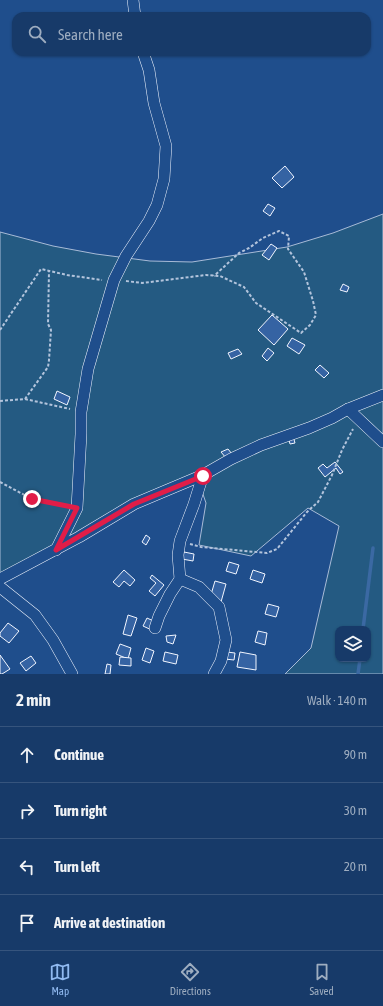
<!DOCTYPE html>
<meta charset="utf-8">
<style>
body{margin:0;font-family:"Asap Condensed",sans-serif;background:#244571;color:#f1f3f6}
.controls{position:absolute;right:12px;bottom:12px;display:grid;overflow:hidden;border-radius:8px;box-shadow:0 1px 3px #0004}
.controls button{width:36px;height:36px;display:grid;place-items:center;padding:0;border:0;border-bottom:1px solid #36547d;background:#173a69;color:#f1f3f6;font:20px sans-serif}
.stop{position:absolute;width:12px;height:12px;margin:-9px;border:3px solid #e11d48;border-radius:50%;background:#fff}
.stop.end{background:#e11d48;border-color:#fff;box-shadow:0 1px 4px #0008}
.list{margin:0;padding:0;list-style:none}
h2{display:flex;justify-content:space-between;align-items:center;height:52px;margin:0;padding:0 16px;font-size:17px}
h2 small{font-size:13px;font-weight:400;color:#9eadc0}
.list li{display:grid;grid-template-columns:26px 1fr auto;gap:12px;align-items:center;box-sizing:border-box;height:56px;padding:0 16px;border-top:1px solid #36547d}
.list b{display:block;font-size:15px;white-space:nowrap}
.list em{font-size:13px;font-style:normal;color:#9eadc0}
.icon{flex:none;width:22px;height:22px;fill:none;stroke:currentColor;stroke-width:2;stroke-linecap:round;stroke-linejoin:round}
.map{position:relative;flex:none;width:383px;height:674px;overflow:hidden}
.search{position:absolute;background:#173a69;box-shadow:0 1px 3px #0004;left:12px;right:12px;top:12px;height:44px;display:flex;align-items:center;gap:10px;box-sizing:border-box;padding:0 14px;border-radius:12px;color:#9eadc0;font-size:15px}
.sheet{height:276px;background:#173a69}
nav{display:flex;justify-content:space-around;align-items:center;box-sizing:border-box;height:56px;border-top:1px solid #36547d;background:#173a69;font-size:11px;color:#9eadc0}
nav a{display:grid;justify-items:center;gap:2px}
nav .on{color:#90b9f0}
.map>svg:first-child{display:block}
</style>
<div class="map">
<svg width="383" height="674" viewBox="0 0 383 674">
<rect width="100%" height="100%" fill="#1f4e8c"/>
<path fill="#245a82" stroke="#a8bbd7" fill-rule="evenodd" d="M383,214V674H285L311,648L339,526L308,508L251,556L199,545L206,503L197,477L0,574V232L53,246L96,254L150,261L192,262L287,247L333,233ZM338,629H368V659H338Z"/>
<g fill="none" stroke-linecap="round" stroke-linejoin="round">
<g stroke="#3b69a3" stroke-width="3.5">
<polyline points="363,629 373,548"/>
<polyline points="358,674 360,659"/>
</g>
</g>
<g fill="#3563a3" stroke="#f2f6ff">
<polygon points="285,166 294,177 282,188 272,178"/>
<polygon points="268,204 275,208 270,216 263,211"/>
<polygon points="271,244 277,248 269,260 262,255"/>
<polygon points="343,284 349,287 347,292 340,290"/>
<polygon points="272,315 288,329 274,345 258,330"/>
<polygon points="292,338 305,345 299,354 287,346"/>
<polygon points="268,348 274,353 267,361 262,356"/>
<polygon points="238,349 242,354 231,359 228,353"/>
<polygon points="320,365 329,373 324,378 315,370"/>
<polygon points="57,391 70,397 67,405 54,399"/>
<polygon points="288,436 293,436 295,443 290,444"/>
<polygon points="228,449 232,454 226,458 221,452"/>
<polygon points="335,462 343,472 340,474 336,468 325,477 318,468 323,464 327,468"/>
<polygon points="146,535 150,538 146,545 142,542"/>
<polygon points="184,552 194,554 193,561 182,559"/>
<polygon points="229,562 239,565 236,574 226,571"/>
<polygon points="124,570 135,580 130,586 124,581 119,587 113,582"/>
<polygon points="253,570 265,574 262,583 250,579"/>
<polygon points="152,575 164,585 155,596 149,591 156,583 150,578"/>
<polygon points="215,581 226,584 221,602 210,598"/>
<polygon points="268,604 279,607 276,617 265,614"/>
<polygon points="128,615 137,618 131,636 123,634"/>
<polygon points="147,618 160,624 156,632 143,626"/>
<polygon points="8,623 19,631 9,643 0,636 0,633"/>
<polygon points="258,631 267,633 265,645 255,642"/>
<polygon points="176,635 173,644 167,642 166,636"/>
<polygon points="120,644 131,648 128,659 116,654"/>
<polygon points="146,648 154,651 150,663 142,660"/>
<polygon points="165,652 178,655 176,664 163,661"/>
<polygon points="227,652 235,653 234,660 225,659"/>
<polygon points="240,652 256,655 256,670 237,667"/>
<polygon points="0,655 10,669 2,674 0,674"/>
<polygon points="31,656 36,663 26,671 20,663"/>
<polygon points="120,657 131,658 131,666 119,665"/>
<polygon points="107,664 111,665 110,674 105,674"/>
</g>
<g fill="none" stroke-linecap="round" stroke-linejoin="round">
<defs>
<g id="minor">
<polyline points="133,0 135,16"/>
<polyline points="348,409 383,442"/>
<polyline points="56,550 77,508 81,434 81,412 88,369 114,280 126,256 149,221 157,205 164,179 166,146 154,103 149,70 143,52"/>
<polyline points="0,579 79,537 134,504 203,475 231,459 261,445 309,428 332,418 348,409 383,395"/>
<polyline points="180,579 199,587 219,607 226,640 221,661 214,674"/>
<polyline points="0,587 35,615 53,640 72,674"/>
<polyline points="155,628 159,616 170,594 180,579 178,555 180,541 194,504 203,475"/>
</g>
</defs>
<use href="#minor" stroke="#f2f6ff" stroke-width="12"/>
<g stroke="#b3c4dc" stroke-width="2" stroke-dasharray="3 2" stroke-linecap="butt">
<polyline points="126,281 142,283 206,275 220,276 244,287 256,303 301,333 310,325 316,315 313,301 304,272 288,249 289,236 279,231 263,238 249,248 239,253 214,276"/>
<polyline points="0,330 41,269 67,275 102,280"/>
<polyline points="25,399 70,409"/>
<polyline points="0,401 25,399 48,367 49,360 51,330 48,324 49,271"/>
<polyline points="0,482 32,499 66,506"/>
<polyline points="190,544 201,547 267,553 277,549 307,512 318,502 332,475 342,450 353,429"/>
</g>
<use href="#minor" stroke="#1f4e8c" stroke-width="11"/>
</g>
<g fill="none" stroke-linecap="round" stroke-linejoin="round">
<polyline stroke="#e11d48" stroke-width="5" points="32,499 77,508 56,550 134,504 203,476"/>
</g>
</svg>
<div class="controls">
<button><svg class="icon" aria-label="layers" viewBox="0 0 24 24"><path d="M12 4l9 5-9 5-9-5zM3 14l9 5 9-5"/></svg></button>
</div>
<div class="stop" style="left:203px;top:476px"></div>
<div class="stop end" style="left:32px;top:499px"></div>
<div class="search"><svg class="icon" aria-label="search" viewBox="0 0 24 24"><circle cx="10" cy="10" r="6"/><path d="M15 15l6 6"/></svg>Search here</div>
</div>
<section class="sheet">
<h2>2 min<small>Walk · 140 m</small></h2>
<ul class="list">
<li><svg class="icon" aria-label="ahead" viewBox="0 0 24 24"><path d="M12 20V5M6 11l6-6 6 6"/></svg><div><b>Continue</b></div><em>90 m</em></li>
<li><svg class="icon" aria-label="right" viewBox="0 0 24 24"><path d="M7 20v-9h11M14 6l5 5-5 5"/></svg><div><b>Turn right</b></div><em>30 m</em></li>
<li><svg class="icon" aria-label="left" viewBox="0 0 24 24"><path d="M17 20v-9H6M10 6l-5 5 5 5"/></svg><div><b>Turn left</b></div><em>20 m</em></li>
<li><svg class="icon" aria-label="arrive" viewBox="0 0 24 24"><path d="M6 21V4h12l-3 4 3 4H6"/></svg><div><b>Arrive at destination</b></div></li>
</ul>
</section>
<nav>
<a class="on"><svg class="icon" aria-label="map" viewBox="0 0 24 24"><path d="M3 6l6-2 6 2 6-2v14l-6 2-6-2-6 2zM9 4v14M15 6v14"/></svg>Map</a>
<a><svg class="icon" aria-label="directions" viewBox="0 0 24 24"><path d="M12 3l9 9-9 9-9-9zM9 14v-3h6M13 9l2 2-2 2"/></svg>Directions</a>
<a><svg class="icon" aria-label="saved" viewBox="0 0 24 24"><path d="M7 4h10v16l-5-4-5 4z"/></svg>Saved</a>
</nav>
